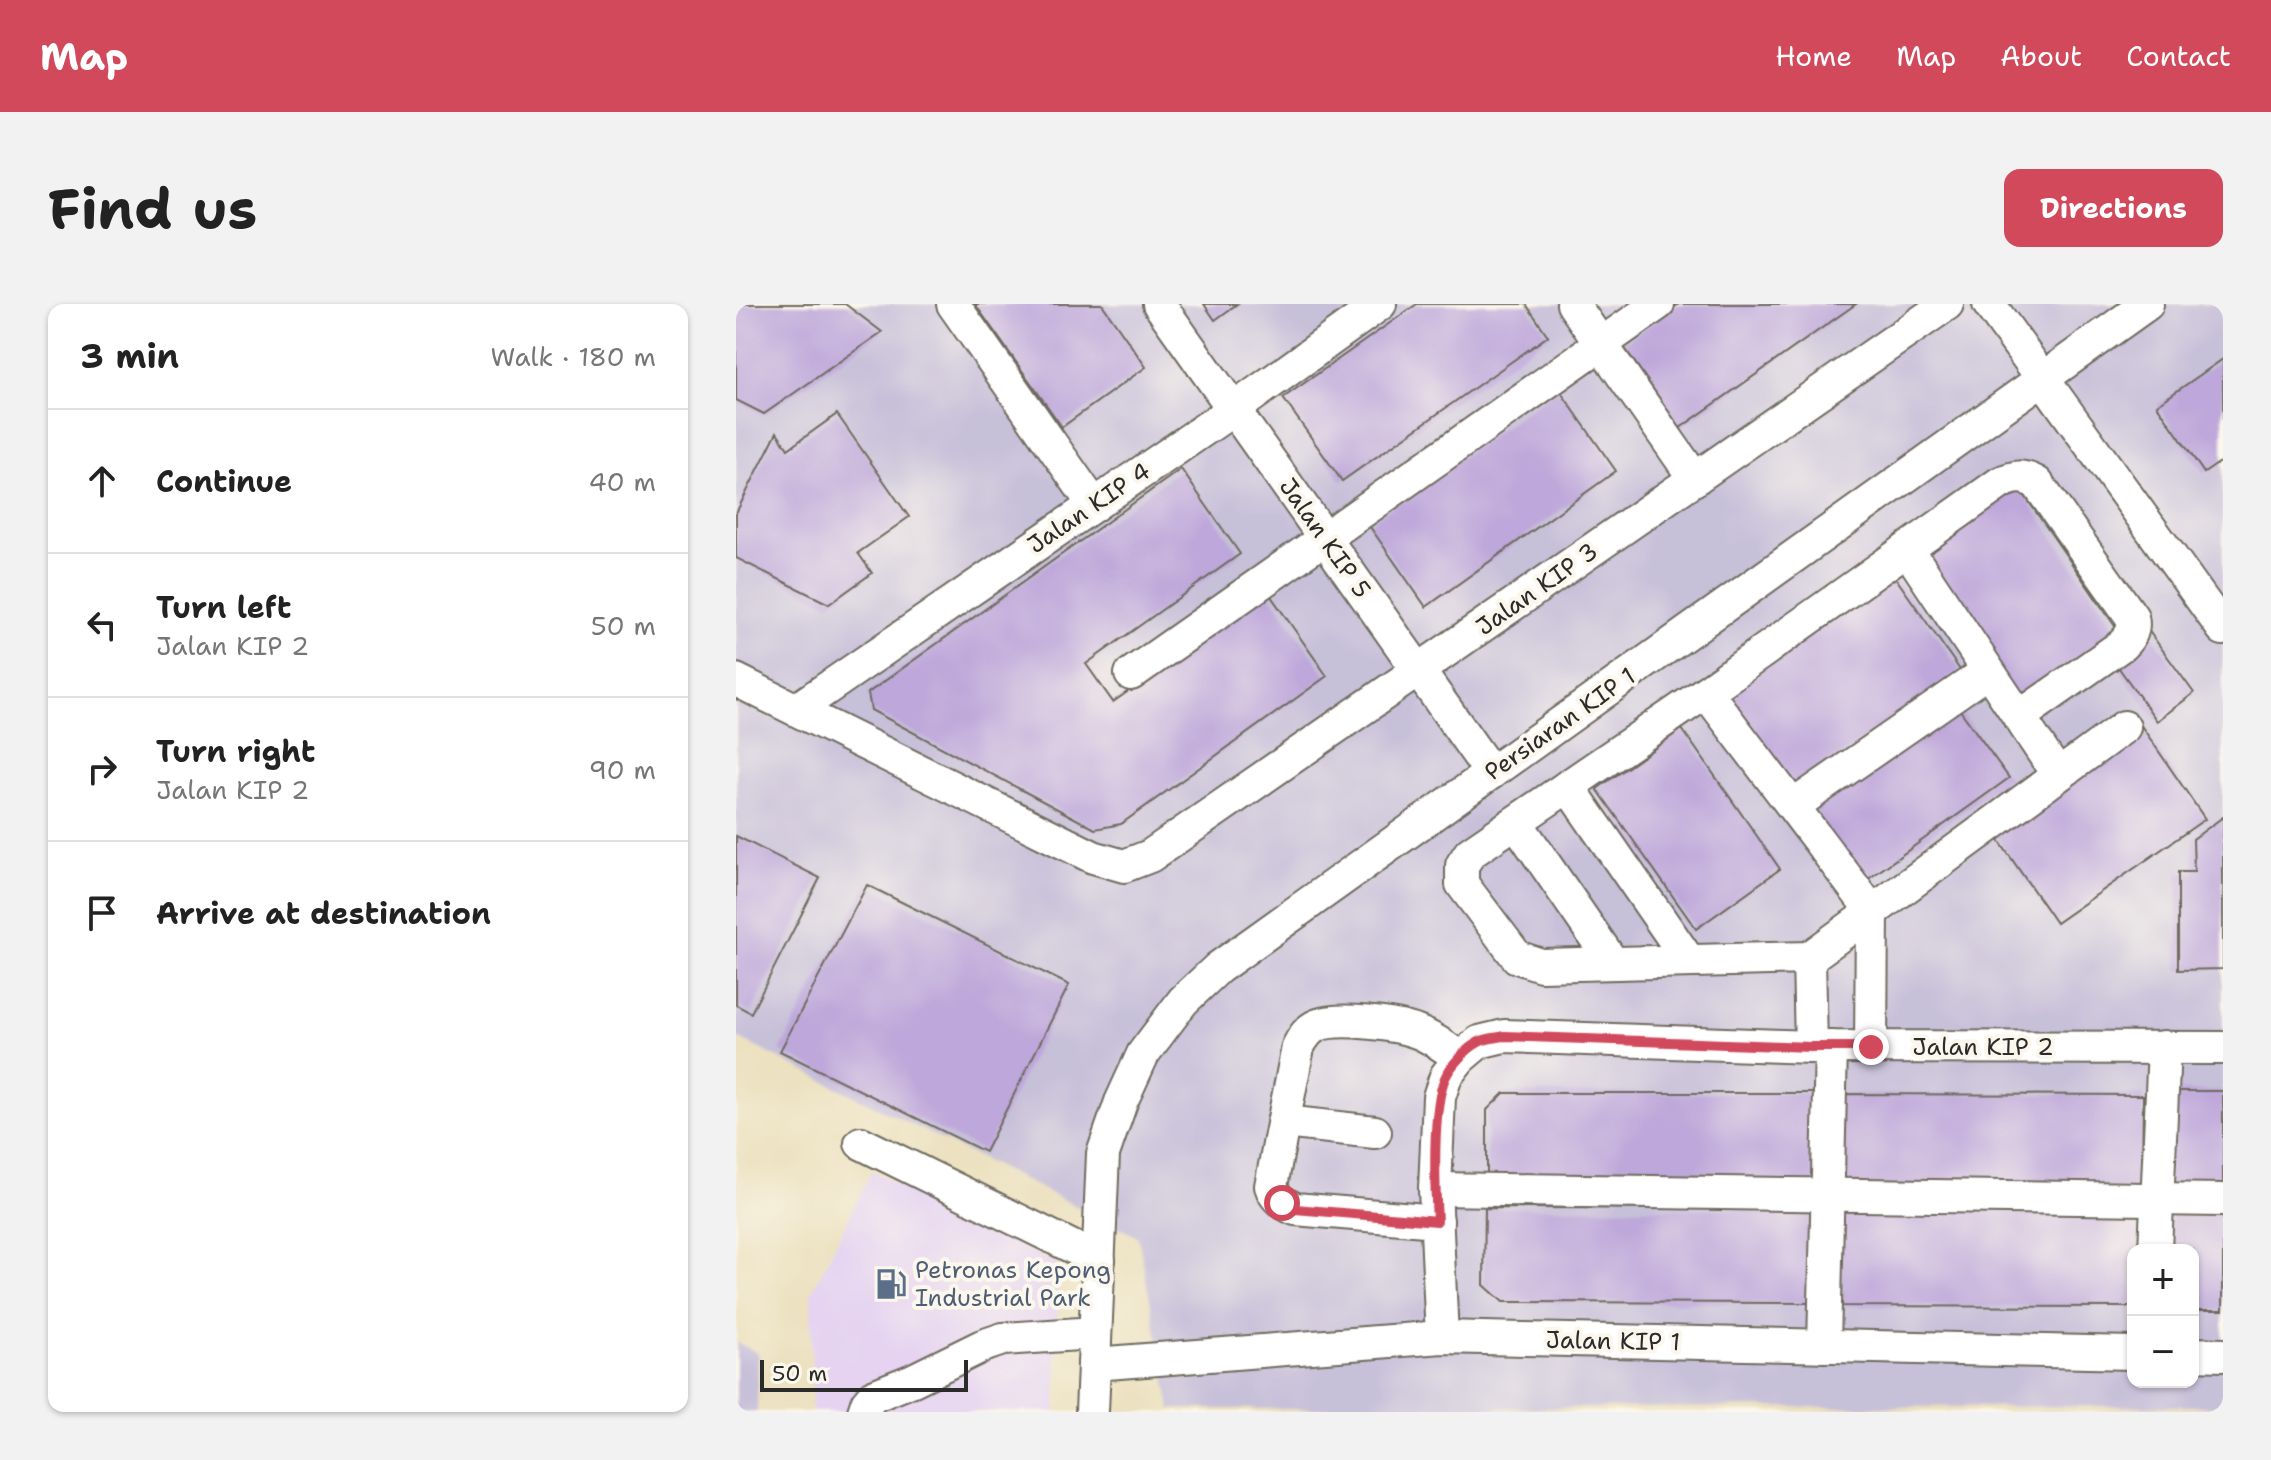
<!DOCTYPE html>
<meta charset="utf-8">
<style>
body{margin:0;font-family:"Shantell Sans",sans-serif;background:#f2f2f2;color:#222}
.controls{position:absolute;right:24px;bottom:24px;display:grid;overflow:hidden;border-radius:16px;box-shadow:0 2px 6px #0004}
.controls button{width:72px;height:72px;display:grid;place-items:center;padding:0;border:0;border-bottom:2px solid #e0e0e0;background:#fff;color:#222;font:40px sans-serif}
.scale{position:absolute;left:24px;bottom:20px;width:208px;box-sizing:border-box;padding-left:8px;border:4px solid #2b2b2b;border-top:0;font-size:22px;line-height:28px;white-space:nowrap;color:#2b2b2b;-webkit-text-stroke:6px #fbf7ec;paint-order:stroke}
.stop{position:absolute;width:24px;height:24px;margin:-18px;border:6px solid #d1495b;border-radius:50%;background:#fff}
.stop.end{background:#d1495b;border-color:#fff;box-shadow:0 2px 8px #0008}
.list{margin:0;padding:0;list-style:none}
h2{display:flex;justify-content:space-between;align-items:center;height:104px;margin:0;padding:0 32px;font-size:34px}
h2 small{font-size:26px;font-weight:400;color:#767676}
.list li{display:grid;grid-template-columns:52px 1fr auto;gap:24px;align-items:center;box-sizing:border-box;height:144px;padding:0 32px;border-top:2px solid #e0e0e0}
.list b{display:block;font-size:30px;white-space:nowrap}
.list p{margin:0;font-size:26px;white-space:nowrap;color:#767676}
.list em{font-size:26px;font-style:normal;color:#767676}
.icon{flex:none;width:44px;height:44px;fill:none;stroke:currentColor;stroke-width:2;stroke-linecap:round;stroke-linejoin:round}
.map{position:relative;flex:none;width:1487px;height:1108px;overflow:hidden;border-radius:16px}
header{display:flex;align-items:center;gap:48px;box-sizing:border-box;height:112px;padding:0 40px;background:#d1495b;color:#fff}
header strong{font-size:38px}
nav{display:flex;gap:44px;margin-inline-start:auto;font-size:28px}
.intro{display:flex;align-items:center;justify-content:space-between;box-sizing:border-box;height:192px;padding:0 48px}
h1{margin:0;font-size:56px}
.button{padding:20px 36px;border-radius:16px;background:#d1495b;color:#fff;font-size:28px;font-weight:700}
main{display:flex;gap:48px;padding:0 48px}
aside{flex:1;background:#fff;border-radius:16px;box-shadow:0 2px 6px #0004}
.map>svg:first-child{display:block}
</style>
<header>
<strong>Map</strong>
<nav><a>Home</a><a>Map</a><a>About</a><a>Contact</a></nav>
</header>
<div class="intro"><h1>Find us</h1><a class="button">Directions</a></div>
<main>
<aside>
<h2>3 min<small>Walk · 180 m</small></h2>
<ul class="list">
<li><svg class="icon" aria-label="ahead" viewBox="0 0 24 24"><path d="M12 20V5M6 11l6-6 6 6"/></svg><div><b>Continue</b></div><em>40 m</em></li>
<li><svg class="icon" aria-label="left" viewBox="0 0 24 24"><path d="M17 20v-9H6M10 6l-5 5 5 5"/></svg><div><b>Turn left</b><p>Jalan KIP 2</p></div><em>50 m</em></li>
<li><svg class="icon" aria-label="right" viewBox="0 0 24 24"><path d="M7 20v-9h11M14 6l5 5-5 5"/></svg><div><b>Turn right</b><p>Jalan KIP 2</p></div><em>90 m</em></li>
<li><svg class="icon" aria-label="arrive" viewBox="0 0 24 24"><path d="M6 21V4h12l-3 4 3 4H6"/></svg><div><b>Arrive at destination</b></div></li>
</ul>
</aside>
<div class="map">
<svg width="1487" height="1108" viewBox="0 0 1487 1108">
<rect width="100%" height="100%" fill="#fbf7ec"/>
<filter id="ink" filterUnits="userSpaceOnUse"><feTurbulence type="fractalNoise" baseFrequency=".0125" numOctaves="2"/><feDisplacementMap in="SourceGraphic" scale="16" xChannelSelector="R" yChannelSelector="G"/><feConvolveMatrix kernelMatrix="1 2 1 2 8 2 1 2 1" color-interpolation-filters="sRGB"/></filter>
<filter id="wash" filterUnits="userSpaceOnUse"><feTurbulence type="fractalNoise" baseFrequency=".006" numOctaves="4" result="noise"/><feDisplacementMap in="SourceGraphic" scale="32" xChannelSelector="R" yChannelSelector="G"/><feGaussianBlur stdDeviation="1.8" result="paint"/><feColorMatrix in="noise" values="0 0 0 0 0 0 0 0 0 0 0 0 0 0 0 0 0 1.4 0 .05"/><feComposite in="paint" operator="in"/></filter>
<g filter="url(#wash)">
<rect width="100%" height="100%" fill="#ece1c0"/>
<polygon fill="#e5d3f1" points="136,867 322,960 320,1108 76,1108 75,990"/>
<g fill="#c7c0d9" fill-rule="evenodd">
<path d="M0,0H1487V1102L435,1105L402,933L0,733ZM1397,946H1457V1078H1397Z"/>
<polygon points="0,1038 22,1049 21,1108 0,1108"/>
</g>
<g id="blocks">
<g fill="#bea7da">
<polygon points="0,0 109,0 146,28 28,110 0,96"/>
<polygon points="239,0 366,0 410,63 326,123"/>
<polygon points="468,0 501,0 479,16"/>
<polygon points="681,0 790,0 812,32 606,177 547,94"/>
<polygon points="943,0 1120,0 944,124 886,40"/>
<polygon points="1487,55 1487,156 1468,169 1421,101"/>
<polygon points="822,84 880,167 690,303 632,220"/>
<polygon points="101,110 173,213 122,249 136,269 93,300 0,254 0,209 41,128 52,145"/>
<polygon points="445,165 504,250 350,360 377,398 532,288 591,372 385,520 359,525 135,406 132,389"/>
<polygon points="1280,179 1381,325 1281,395 1181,249"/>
<polygon points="1159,273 1224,366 1055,486 990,393"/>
<polygon points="1412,326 1458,389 1421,417 1375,353"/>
<polygon points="1213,391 1273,474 1128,578 1069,495"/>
<polygon points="1404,420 1469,515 1320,619 1255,525"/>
<polygon points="946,425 1044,565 960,625 861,485"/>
<polygon points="1487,513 1487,665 1442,666 1442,568 1458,568 1457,535"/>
<polygon points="0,532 84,574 15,709 0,701"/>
<polygon points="131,581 333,681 249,848 44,747"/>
<rect x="1433" y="787" width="54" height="101"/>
<polygon points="768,789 1079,789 1079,884 751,883 751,806"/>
<polygon points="1102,790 1407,791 1406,885 1101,885"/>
<polygon points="749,904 1078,905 1077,999 767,998 748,981"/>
<polygon points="1101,905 1413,906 1413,946 1397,946 1397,1003 1101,1002"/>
<polygon points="1434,908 1487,908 1487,1006 1457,1006 1457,946 1434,946"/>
</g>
</g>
</g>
<g filter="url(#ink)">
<use href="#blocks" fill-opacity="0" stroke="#6f6b5f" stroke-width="2"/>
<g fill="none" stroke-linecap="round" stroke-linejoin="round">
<defs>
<g id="minor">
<polyline points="217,0 358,201"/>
<polyline points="423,0 755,469"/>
<polyline points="837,0 959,175"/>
<polyline points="1253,0 1487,325"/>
<polyline points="1171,245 1322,471"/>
<polyline points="395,370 922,0"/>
<polyline points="0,376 357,553 388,562 414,552 1211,0"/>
<polyline points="970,388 1136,607 1135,743"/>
<polyline points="61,405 498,105 644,0"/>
<path d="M1283,413L1386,341C1395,332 1399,326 1396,313L1301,179C1286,171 1279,172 1264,179L970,388L734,549L726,561V580L781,653L805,661L1073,654L1388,423"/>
<polyline points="832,482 953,657"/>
<polyline points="1057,502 1252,367"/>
<polyline points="780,518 877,659"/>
<polyline points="1073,654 1075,743"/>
<polyline points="548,818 639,828"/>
<polyline points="125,839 363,956"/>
<polyline points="699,885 1487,896"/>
<path d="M701,917L559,905C547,899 539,895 535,882L562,743C567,733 572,725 582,721C602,713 661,720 681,728C697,734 710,744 724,754"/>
<polyline points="1419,946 1428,743"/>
<polyline points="706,1033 699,885 703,793 710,772 724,754 743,738 768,732 1075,743 1487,744"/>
<polyline points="1088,1042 1095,743"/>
<polyline points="1457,1050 1487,1051"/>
<polyline points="358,1060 706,1033 1397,1049"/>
<polyline points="128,1108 131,1099 137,1092 177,1076 246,1042 267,1035 359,1029"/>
<polyline points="356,1108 367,850 385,798 407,750 447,697 482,664 1411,0"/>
</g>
</defs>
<use href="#minor" stroke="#6f6b5f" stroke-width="36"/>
<use href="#minor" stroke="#fff" stroke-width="32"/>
</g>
</g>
<g fill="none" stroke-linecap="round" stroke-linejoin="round" filter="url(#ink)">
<path stroke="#d1495b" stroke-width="10" d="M546,899L559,905L701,917C699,883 696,804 709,774C715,761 731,744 743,738C750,734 760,734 768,732L1075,743H1135"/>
</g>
<defs>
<symbol id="fuel-bare" viewBox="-9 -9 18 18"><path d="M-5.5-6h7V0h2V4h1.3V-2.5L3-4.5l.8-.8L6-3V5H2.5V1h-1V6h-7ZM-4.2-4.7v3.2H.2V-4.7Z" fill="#5c6f8a" stroke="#fbf7ec" stroke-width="2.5" paint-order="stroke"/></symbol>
</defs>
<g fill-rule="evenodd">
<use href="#fuel-bare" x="133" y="958" width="44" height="44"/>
</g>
<g text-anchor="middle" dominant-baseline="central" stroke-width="8" stroke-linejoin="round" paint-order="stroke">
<g font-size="24" fill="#2b2b2b" stroke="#fbf7ec">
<text transform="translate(353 204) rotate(-34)">Jalan KIP 4</text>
<text transform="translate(589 234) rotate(55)">Jalan KIP 5</text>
<text transform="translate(801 285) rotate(-35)">Jalan KIP 3</text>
<text transform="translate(824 420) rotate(-35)">Persiaran KIP 1</text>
<text x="1247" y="743">Jalan KIP 2</text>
<text transform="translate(877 1037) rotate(1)">Jalan KIP 1</text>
</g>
<g font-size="24" fill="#4e5e75" stroke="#fbf7ec" text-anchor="start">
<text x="179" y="966">Petronas Kepong<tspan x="179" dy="28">Industrial Park</tspan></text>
</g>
</g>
</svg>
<div class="controls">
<button>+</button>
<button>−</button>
</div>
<div class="scale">50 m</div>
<div class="stop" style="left:546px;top:899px"></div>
<div class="stop end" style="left:1135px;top:743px"></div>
</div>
</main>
